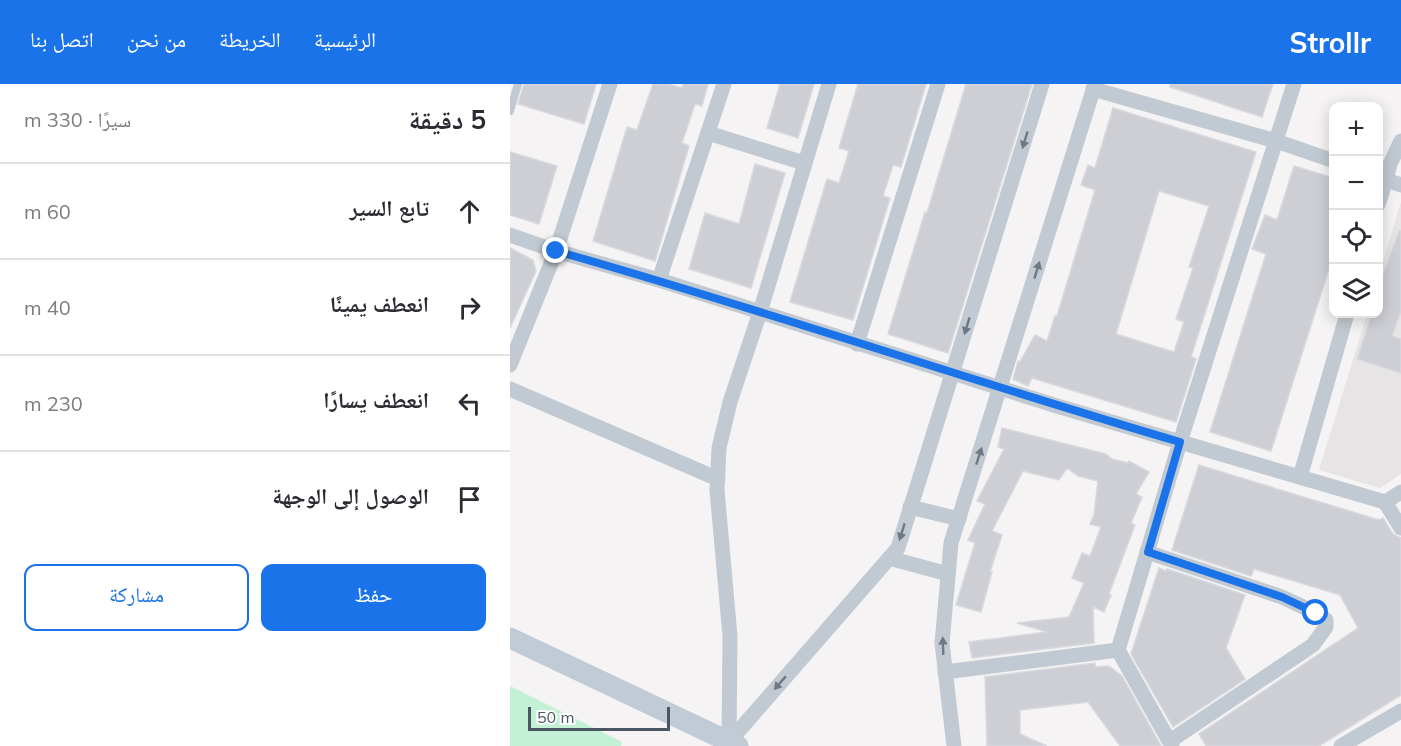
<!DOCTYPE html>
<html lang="ar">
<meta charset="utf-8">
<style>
body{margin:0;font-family:Mulish,"Noto Naskh Arabic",sans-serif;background:#f2f2f3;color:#2b2b33;direction:rtl}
.controls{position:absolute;right:18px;top:18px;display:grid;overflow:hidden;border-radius:12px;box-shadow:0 3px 15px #0003}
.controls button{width:54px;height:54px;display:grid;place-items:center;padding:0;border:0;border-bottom:2px solid #e1e1e2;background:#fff;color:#2b2b33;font:30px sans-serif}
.scale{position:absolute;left:18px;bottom:15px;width:142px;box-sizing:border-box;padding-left:6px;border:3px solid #4a5661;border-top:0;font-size:16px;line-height:21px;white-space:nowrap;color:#4a5661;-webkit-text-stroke:4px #fff;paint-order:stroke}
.stop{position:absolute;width:18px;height:18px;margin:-14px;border:4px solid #1a73e8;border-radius:50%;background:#fff}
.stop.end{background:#1a73e8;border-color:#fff;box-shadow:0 2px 6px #0008}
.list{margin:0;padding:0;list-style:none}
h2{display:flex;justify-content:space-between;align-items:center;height:78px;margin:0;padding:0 24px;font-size:26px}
h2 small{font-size:20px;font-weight:400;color:#7c7c81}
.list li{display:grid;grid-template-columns:39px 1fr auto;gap:18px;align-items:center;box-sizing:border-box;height:96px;padding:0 24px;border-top:2px solid #e1e1e2}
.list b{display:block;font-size:22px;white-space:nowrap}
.list em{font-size:20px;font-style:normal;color:#7c7c81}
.actions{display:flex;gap:12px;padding:18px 24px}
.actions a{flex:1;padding:14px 0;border:2px solid #1a73e8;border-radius:12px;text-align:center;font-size:21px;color:#1a73e8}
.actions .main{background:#1a73e8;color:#fff}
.icon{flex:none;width:33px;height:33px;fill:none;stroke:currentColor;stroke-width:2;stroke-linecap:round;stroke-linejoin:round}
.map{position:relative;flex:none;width:891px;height:662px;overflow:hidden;direction:ltr}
header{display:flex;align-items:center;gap:36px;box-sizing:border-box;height:84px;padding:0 30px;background:#1a73e8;color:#fff}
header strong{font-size:28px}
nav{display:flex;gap:33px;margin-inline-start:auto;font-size:21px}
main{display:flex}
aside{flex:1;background:#fff}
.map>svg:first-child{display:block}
</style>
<header>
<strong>Strollr</strong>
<nav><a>الرئيسية</a><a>الخريطة</a><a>من نحن</a><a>اتصل بنا</a></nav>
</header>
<main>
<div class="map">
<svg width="891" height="662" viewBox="0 0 891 662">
<rect width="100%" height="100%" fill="#f5f3f3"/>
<polygon fill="#e6e4e5" points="891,118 891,390 870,404 809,386 857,230 868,230 869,191"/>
<polygon fill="#c3f1d5" points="0,602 112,658 111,662 0,662"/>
<g fill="#cdcfd5" stroke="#d7d9de" stroke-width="1.5" fill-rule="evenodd">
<polygon points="14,0 86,0 74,40 8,20"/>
<polygon points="143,0 158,0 172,4 173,0 198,0 192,22 185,20 172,59 179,62 145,177 83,157 117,43 127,46"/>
<polygon points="270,0 304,0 288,54 257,44"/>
<polygon points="348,0 416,0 391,83 383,81 373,112 380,114 343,236 280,218 317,95 329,99 339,67 329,64"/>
<polygon points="456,0 522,0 438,269 378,250 415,128 417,129"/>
<polygon points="660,0 763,0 752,33 660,3"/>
<path d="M603,24L746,68L681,273L686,275L666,338L522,294L518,302L503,295L508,277L510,278L525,251L537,257L545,232H547L585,106L571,101L578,81L585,84ZM649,107L699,122L679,183L683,184L666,235L674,238L664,268L606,250Z"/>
<polygon points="0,68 47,82 29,140 0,131"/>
<polygon points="245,80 275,89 241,204 179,185 195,129 229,140"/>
<polygon points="784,82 824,94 824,169 761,367 700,348 756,170 742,165 755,131 767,136"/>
<polygon points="889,147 891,147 891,227 882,252 891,255 891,289 847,275 862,230 868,230 868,205"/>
<polygon points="0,164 23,176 26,187 0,244"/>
<polygon points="492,344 596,370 602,375 618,379 619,377 639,388 626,410 632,413 621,439 625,441 599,510 601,511 594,528 583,523 584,559 462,574 459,558 537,548 507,539 559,533 574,499 562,494 572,469 580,472 591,443 580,440 584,431 588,397 568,392 557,384 549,396 513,387 482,447 492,451 480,488 482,488 471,528 446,521 465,459 458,456 475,420 467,417 494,365 488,363"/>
<polygon points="689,381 869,436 873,434 883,450 891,454 891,611 809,662 696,662 689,650 848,544 830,511 744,485 741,492 662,466"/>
<polygon points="649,484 656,487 657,485 735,511 716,564 735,595 663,643 621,570"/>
<polygon points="585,579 585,583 599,582 612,592 651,662 610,662 578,618 510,626 510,650 537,662 477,662 475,593"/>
</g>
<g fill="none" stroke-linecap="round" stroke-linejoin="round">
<polyline stroke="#c1cad2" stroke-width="8" points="0,27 8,0"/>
<g stroke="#c1cad2" stroke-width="15">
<polyline points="583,5 766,57 824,77"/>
<polyline points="198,49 294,79"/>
<polyline points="891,57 880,80 876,96 891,101"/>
<polyline points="868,93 876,96 868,121"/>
<polyline points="0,151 46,167 149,196 547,322 875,418 891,408"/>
<polyline points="149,196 214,0"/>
<polyline points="347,260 428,0"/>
<polyline points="0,281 46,167 100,0"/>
<polyline points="0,305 208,395"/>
<polyline points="790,393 837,230"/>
<polyline points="875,418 891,444"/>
<polyline points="400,423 449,435"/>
<polyline points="637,468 772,513 806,529 816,536 816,543 803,561 660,657"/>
<polyline points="379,474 438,490"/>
<polyline points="608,566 670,358 784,0"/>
<polyline points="435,588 608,566 662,662"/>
<polyline points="219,658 388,464 532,0"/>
<polyline points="219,658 220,552 207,406 209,364 220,318 250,228 319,0"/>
<polyline points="444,662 432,559 441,459 585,0"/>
<polyline points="831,662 891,627"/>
</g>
<polyline stroke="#c1cbd6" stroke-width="21" points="0,554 228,662"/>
</g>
<defs><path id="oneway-solid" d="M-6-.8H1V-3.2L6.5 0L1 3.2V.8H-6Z" transform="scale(1.5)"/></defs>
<g fill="#6e7983">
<use href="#oneway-solid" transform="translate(515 56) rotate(107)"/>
<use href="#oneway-solid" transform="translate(527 186) rotate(-73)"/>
<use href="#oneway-solid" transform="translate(457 242) rotate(107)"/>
<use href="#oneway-solid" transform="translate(469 372) rotate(-72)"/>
<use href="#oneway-solid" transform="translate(392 448) rotate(107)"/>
<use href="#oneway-solid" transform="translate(433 562) rotate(-92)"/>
<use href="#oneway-solid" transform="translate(270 599) rotate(131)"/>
</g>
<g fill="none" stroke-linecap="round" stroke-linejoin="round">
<path stroke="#1a73e8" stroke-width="8" d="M46,167C255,226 461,297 670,358L638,468L772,513L806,529"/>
</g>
</svg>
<div class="controls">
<button>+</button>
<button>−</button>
<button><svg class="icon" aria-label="locate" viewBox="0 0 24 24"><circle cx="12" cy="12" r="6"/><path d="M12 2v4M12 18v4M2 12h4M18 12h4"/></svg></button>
<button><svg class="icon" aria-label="layers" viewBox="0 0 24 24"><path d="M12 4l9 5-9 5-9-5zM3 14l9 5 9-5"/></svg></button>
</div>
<div class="scale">50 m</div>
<div class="stop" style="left:806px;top:529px"></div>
<div class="stop end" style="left:46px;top:167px"></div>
</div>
<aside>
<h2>5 دقيقة<small>سيرًا · 330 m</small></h2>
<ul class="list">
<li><svg class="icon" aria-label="ahead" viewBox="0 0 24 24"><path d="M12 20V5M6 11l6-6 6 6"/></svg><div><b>تابع السير</b></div><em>60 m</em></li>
<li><svg class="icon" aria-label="right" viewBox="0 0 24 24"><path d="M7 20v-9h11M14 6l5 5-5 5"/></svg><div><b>انعطف يمينًا</b></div><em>40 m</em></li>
<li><svg class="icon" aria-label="left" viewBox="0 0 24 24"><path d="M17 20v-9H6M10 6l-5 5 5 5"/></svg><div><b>انعطف يسارًا</b></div><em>230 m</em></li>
<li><svg class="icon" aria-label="arrive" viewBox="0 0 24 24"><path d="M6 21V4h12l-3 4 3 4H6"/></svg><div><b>الوصول إلى الوجهة</b></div></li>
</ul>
<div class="actions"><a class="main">حفظ</a><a>مشاركة</a></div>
</aside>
</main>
